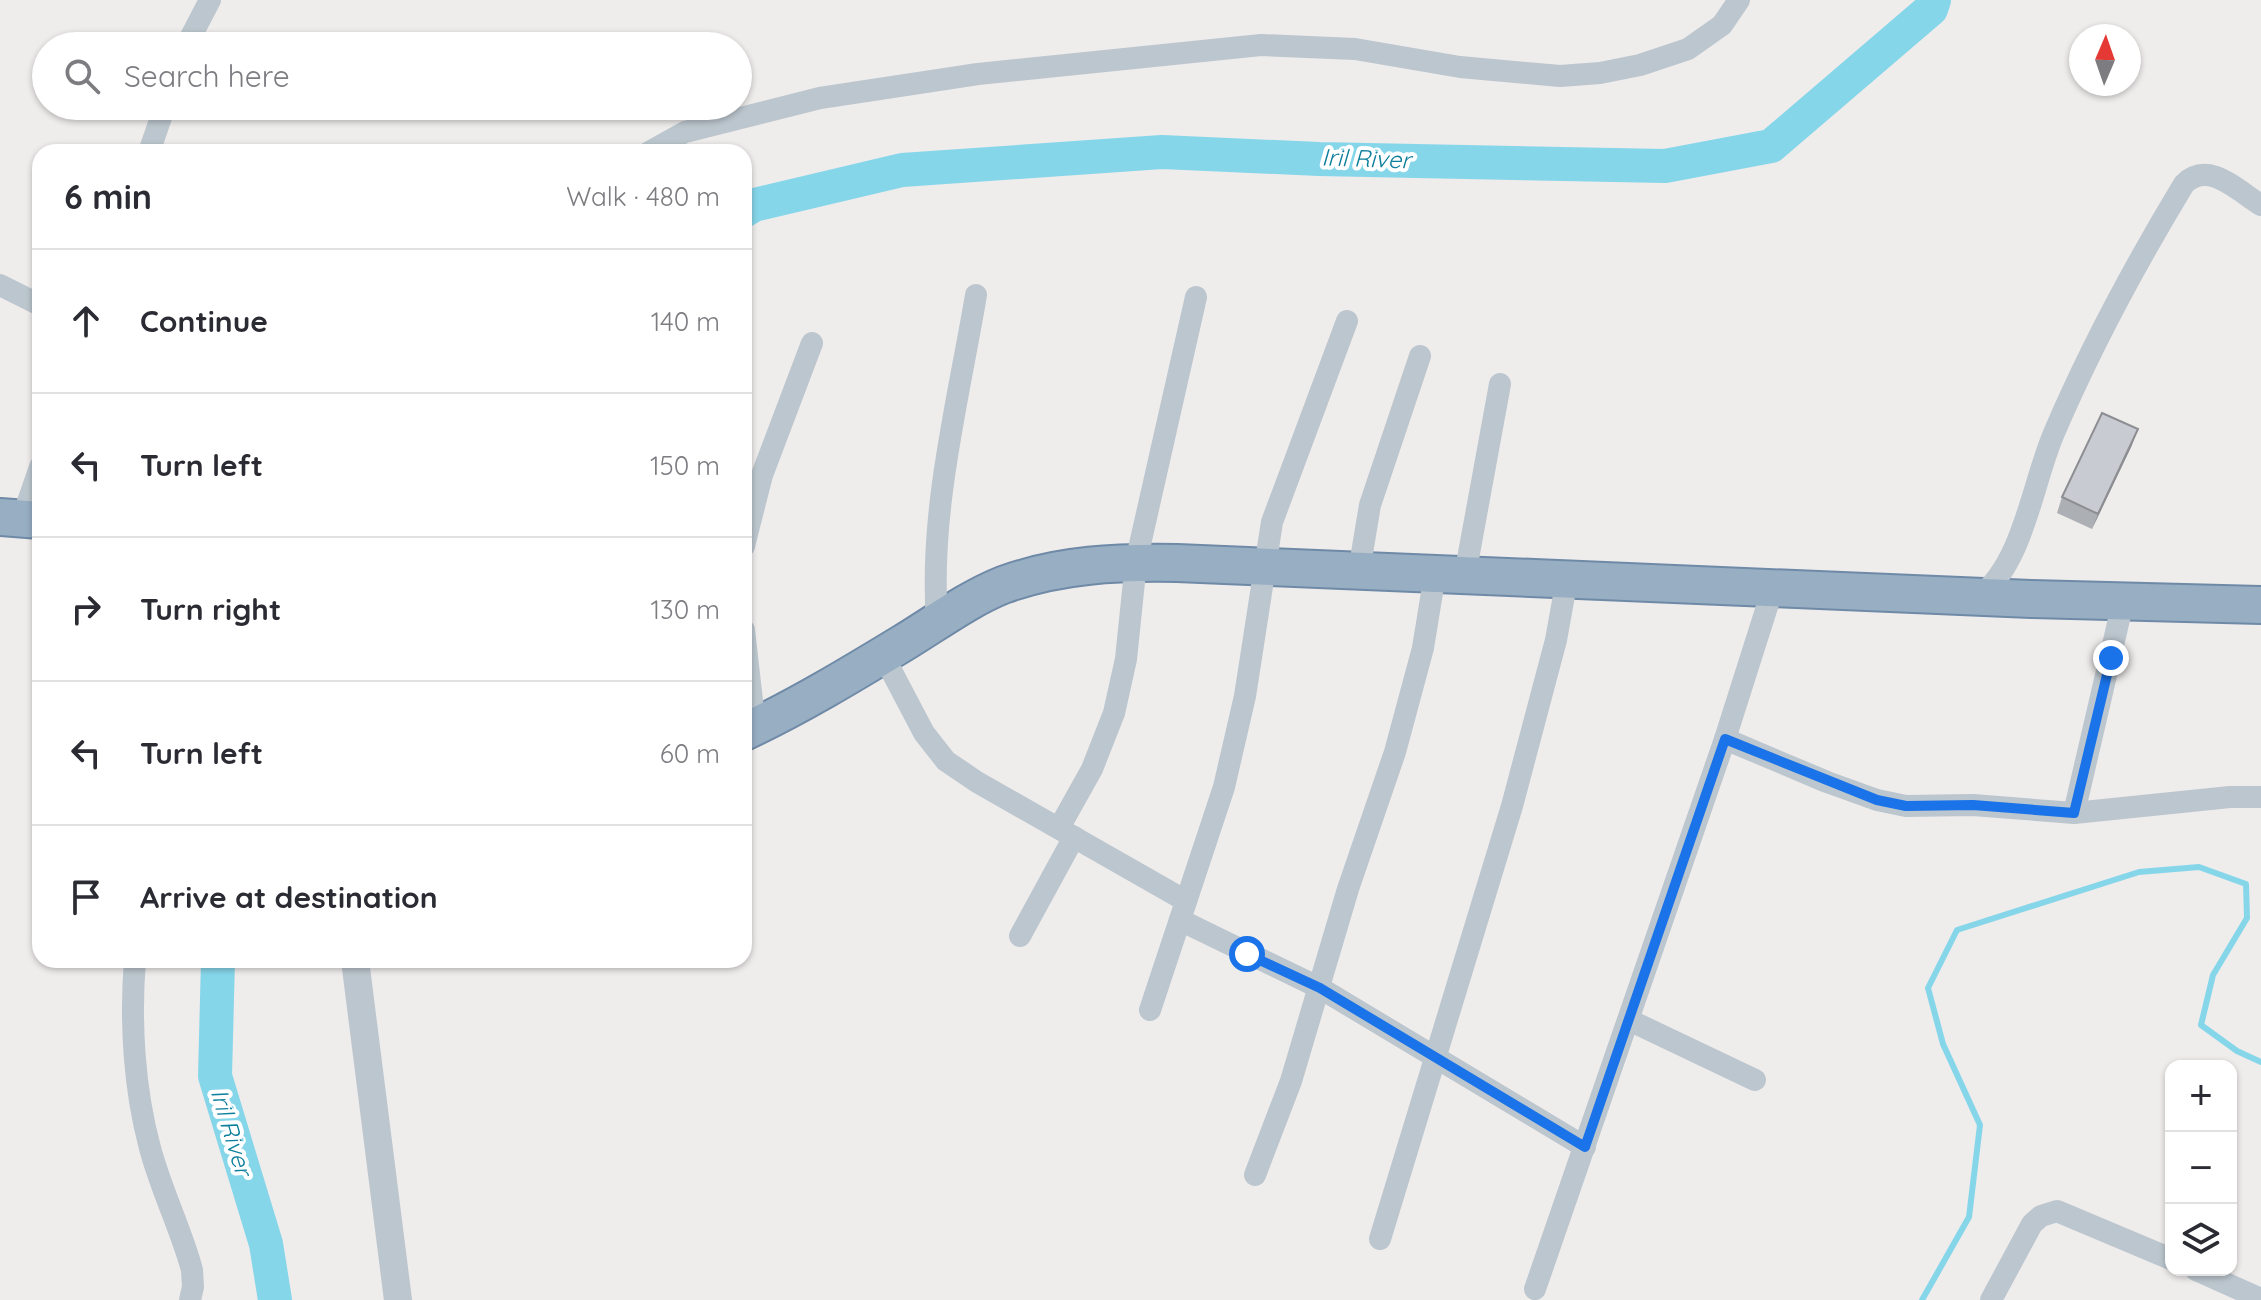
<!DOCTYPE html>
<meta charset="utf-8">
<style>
body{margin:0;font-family:Quicksand,sans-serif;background:#f7f7f7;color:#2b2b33}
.controls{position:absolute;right:24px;bottom:24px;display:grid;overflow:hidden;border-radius:16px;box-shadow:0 2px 6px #0004}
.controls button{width:72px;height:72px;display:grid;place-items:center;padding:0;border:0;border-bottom:2px solid #e1e1e2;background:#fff;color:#2b2b33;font:40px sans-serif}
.compass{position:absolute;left:2069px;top:24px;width:72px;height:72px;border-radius:50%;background:#fff;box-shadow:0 2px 6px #0004;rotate:2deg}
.stop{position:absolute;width:24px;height:24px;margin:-18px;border:6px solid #1a73e8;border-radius:50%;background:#fff}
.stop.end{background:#1a73e8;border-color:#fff;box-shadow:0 2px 8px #0008}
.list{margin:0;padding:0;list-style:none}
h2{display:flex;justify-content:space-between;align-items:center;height:104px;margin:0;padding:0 32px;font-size:34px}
h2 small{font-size:26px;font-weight:400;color:#7c7c81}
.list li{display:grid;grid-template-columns:52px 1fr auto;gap:24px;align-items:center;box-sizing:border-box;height:144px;padding:0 32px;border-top:2px solid #e1e1e2}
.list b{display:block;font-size:30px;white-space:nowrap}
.list em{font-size:26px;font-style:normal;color:#7c7c81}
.icon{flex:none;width:44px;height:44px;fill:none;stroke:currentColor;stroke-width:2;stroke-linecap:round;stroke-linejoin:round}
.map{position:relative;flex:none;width:2261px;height:1300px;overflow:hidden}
.search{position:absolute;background:#fff;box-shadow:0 2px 6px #0004;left:32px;top:32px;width:720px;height:88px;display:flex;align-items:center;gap:20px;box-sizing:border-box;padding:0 28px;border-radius:44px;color:#7c7c81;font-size:30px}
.panel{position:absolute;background:#fff;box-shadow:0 2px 6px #0004;left:32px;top:144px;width:720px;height:824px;border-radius:24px}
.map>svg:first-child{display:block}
</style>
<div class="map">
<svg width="2261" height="1300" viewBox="0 0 2261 1300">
<rect width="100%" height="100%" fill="#efecec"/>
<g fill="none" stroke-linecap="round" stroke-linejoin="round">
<polyline stroke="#86d6ea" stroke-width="6" points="1922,1300 1969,1217 1980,1125 1943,1044 1928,988 1957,930 2139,872 2199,867 2246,884 2247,918 2213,975 2201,1025 2237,1051 2261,1062"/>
<g stroke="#86d6ea" stroke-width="34">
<polyline points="744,211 754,205 902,170 1162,152 1319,159 1665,166 1771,146 1931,9 1934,0"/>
<polyline points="218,960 215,1076 266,1244 275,1300"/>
</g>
<defs>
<g id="trunk">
<polyline points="0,517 40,520"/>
<path d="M744,732C799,706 852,674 903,643C936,623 968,599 1003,585C1060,564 1118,562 1177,563L2031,599L2261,605"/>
</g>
</defs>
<use href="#trunk" stroke="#6f8aa7" stroke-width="40"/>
<g stroke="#bcc6ce" stroke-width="22">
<polyline points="186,46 210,0"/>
<polyline points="149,152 165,106"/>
<polyline points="649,152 685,132 820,98 978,74 1261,45 1355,49 1460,67 1560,76 1600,73 1640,65 1688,49 1722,25 1739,0"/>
<polyline points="0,285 40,305"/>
<polyline points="22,519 40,467"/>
<polyline points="744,546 762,475 812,343"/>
<polyline points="1359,571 1370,505 1420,356"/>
<polyline points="1465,575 1500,384"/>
<path d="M1979,597C2024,562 2032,484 2054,433C2089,351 2138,260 2184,184C2209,159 2239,192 2261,205"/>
<path d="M937,621C929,512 958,402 976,295"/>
<polyline points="744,630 755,727"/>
<polyline points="883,655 924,733 946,761 977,782 1186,901"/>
<polyline points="1725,739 1827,782 1877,800 1906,806 1973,805 2074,813 2230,797 2261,797"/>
<polyline points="2074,813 2123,602"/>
<polyline points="1059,828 1092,769 1114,713 1126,659 1136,562 1196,297"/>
<polyline points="1180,920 1320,988 1585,1147"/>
<polyline points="1020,936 1074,837"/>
<path d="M135,960C130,1021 134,1089 150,1148C161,1190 181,1229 192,1270L193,1287L190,1300"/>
<polyline points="1150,1010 1224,787 1245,696 1272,522 1347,321"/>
<polyline points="1629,1020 1755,1080"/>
<polyline points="1255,1175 1291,1081 1348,889 1395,752 1423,648 1435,574"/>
<polyline points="1380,1239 1512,806 1556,640 1567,579"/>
<polyline points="2196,1270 2261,1299"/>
<polyline points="1535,1289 1725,739 1773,588"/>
<polyline points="1991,1300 2032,1224 2041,1216 2057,1211 2171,1259"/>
</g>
<polyline stroke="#bcc6ce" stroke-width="28" points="355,960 398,1300"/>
<use href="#trunk" stroke="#97aec3" stroke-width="36"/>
</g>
<polygon fill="#acafb4" points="2132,445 2092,529 2057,513 2062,497"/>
<polygon fill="#8c8e92" points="2138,429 2132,445 2092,529 2098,514"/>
<polygon fill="#c8cbd1" stroke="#8c8e92" stroke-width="2" points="2102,413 2138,429 2098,514 2062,497"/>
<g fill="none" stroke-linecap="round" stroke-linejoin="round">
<polyline stroke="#1a73e8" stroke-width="10" points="1247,954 1320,988 1585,1147 1725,739 1877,800 1906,806 1973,805 2074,813 2111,658"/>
</g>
<g text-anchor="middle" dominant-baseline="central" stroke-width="8" stroke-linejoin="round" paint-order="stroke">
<g font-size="24" font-style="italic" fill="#0d7f9c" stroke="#fff">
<text transform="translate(1366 158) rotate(2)">Iril River</text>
<text transform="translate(232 1132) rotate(73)">Iril River</text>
</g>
</g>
</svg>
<div class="controls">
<button>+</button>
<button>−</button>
<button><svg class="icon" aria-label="layers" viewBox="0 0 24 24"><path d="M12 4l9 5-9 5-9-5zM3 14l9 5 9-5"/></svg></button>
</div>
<svg class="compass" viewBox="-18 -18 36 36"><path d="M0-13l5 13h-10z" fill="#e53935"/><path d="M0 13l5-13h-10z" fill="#7c7c81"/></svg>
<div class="stop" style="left:1247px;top:954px"></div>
<div class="stop end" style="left:2111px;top:658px"></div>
<div class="search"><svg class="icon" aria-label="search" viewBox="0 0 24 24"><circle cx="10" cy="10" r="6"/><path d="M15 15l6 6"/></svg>Search here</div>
<section class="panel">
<h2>6 min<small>Walk · 480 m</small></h2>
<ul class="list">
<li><svg class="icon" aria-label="ahead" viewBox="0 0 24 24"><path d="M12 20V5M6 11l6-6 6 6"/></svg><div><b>Continue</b></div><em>140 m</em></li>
<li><svg class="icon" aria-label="left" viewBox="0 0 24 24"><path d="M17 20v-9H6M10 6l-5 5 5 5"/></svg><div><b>Turn left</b></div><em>150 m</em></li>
<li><svg class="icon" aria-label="right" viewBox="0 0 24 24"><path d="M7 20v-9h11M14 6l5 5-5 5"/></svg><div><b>Turn right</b></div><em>130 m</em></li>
<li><svg class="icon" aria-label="left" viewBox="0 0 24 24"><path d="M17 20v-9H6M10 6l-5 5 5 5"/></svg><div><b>Turn left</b></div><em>60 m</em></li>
<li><svg class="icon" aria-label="arrive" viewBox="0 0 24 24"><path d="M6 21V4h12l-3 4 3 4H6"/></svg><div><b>Arrive at destination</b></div></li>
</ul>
</section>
</div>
